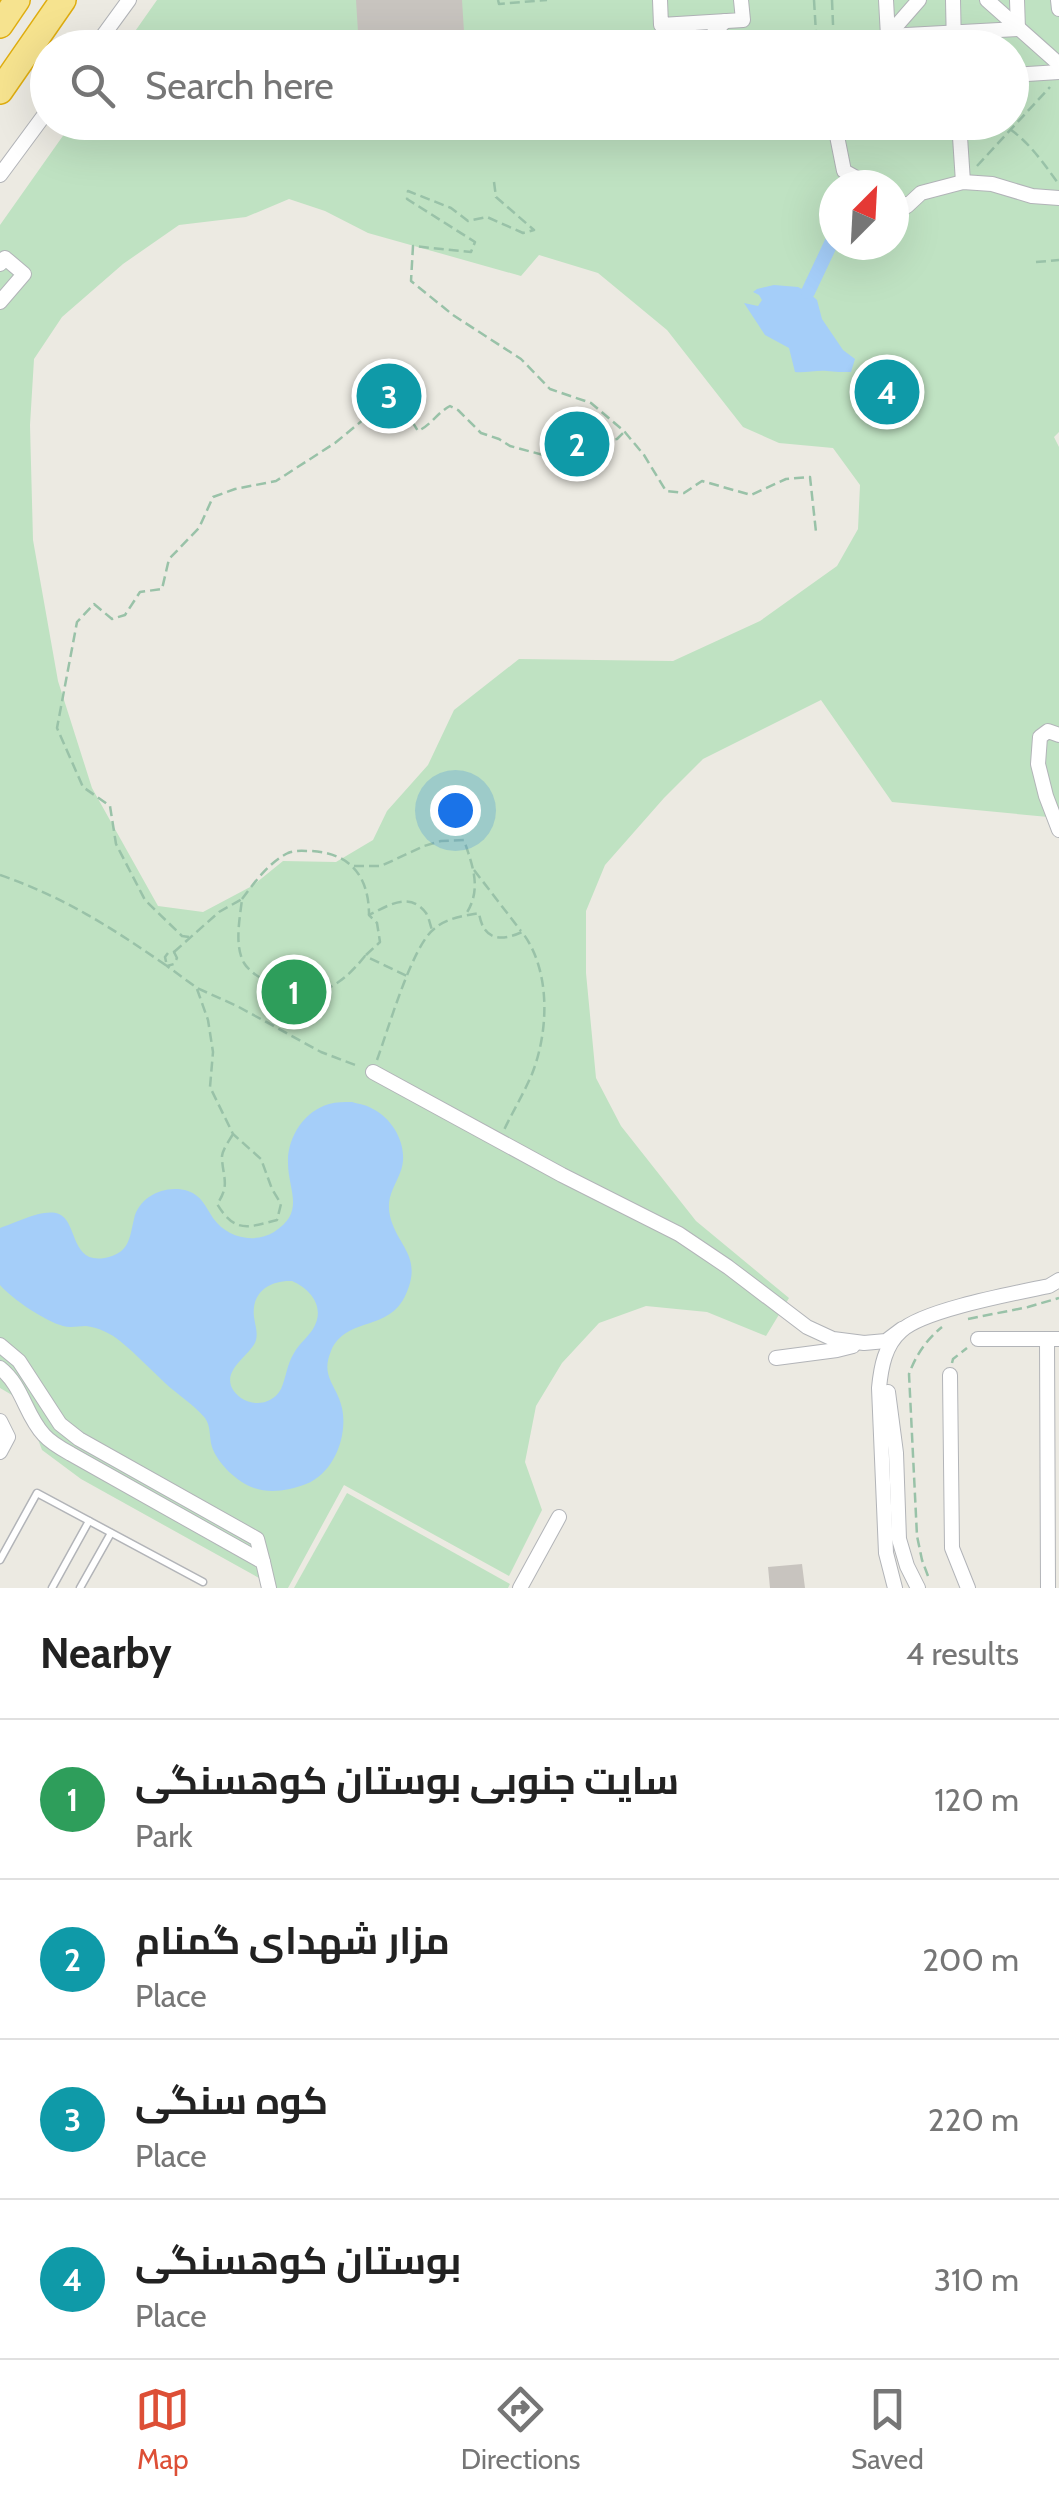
<!DOCTYPE html>
<meta charset="utf-8">
<style>
body{margin:0;font-family:Cabin,Cairo,sans-serif;background:#f6f6f6;color:#222}
.compass{position:absolute;left:819px;top:170px;width:90px;height:90px;border-radius:50%;background:#fff;box-shadow:0 10px 40px #0002;rotate:24deg}
.you{position:absolute;left:455px;top:810px;width:35px;height:35px;margin:-25px;border:8px solid #fff;border-radius:50%;background:#1a73e8;box-shadow:0 0 0 15px #1a73e833}
.badge{display:grid;place-items:center;width:65px;height:65px;border-radius:50%;background:#dd4f36;color:#fff;font-size:32px;font-weight:700}
.pin{position:absolute;translate:-50% -50%;border:5px solid #fff;box-shadow:0 2px 10px #0006}
.list{margin:0;padding:0;list-style:none}
h2{display:flex;justify-content:space-between;align-items:center;height:130px;margin:0;padding:0 40px;font-size:42px}
h2 small{font-size:32px;font-weight:400;color:#767676}
.list li{display:grid;grid-template-columns:65px 1fr auto;gap:30px;align-items:center;box-sizing:border-box;height:160px;padding:0 40px;border-top:2px solid #e0e0e0}
.list b{display:block;font-size:38px;white-space:nowrap}
.list p{margin:0;font-size:32px;white-space:nowrap;color:#767676}
.list em{font-size:32px;font-style:normal;color:#767676}
.icon{flex:none;width:55px;height:55px;fill:none;stroke:currentColor;stroke-width:2;stroke-linecap:round;stroke-linejoin:round}
.map{position:relative;flex:none;width:1059px;height:1588px;overflow:hidden}
.search{position:absolute;background:#fff;box-shadow:0 10px 40px #0002;left:30px;right:30px;top:30px;height:110px;display:flex;align-items:center;gap:25px;box-sizing:border-box;padding:0 35px;border-radius:55px;color:#767676;font-size:38px}
.sheet{height:770px;background:#fff}
nav{display:flex;justify-content:space-around;align-items:center;box-sizing:border-box;height:140px;border-top:2px solid #e0e0e0;background:#fff;font-size:28px;color:#767676}
nav a{display:grid;justify-items:center;gap:5px}
nav .on{color:#dd4f36}
.map>svg:first-child{display:block}
</style>
<div class="map">
<svg width="1059" height="1588" viewBox="0 0 1059 1588">
<rect width="100%" height="100%" fill="#eceae2"/>
<g fill="#bfe2c2" fill-rule="evenodd">
<path d="M157,0H1059V432L1054,437L1059,447V818L892,802L821,700L703,759L664,798L605,865L586,911V973L596,1078L621,1126L696,1221L789,1298L766,1336L707,1312L646,1306L599,1323L562,1363L536,1406L525,1462L542,1510L509,1576L344,1485L288,1588H277L81,1479L42,1450L24,1402L0,1388V225L72,123L1012,122V48L124,47ZM834,185H894V245H834ZM289,199L325,211L368,233L521,276L539,255L598,273L667,330L743,427L779,443L833,448L860,485L858,529L837,566L760,621L673,661L519,659L454,710L428,765L387,811L373,840L336,862L283,861L252,886L203,912L158,906L92,788L58,681L33,540L30,425L34,359L62,317L123,264L179,225L246,217Z"/>
<polygon points="347,1493 510,1584 508,1588 294,1588"/>
</g>
<g fill="#a5cef9" fill-rule="evenodd">
<path d="M774,285L798,287L808,292L817,300L822,319L843,350L855,359L851,372C842,372 835,372 827,371C817,370 806,373 795,372L789,348L765,335L744,303L758,306L762,300L759,295L753,292L757,289Z"/>
<path d="M352,1102C359,1104 367,1105 373,1109C395,1120 410,1150 400,1173C394,1188 386,1198 390,1216C397,1246 423,1256 406,1294C389,1333 347,1315 331,1351C320,1377 337,1385 342,1408C348,1436 334,1473 306,1484C290,1490 271,1494 254,1488C237,1482 218,1464 212,1447C209,1437 211,1426 205,1418C194,1405 177,1394 165,1383C150,1369 136,1354 120,1341C112,1334 97,1327 86,1326C79,1326 70,1328 63,1326C45,1321 12,1299 0,1285V1228C16,1223 43,1208 59,1214C79,1222 69,1270 112,1256C130,1250 130,1235 134,1219C139,1196 166,1184 188,1191C202,1196 205,1206 213,1218C227,1238 254,1244 274,1232C306,1212 288,1190 288,1163C287,1138 304,1111 329,1104C336,1102 345,1102 352,1102ZM292,1281C311,1289 326,1308 313,1329C307,1338 299,1344 294,1353C287,1364 286,1378 281,1389C273,1404 254,1407 241,1398C211,1374 252,1356 256,1340C258,1332 255,1325 254,1317C251,1292 270,1280 292,1281Z"/>
</g>
<g fill="none" stroke-linecap="round" stroke-linejoin="round">
<polyline stroke="#a5cef9" stroke-width="14" points="808,292 834,237"/>
</g>
<g fill="#c8c4bf">
<polygon points="356,0 462,0 465,48 359,48"/>
<polygon points="802,1564 805,1588 770,1588 768,1567"/>
</g>
<g fill="none" stroke-linecap="round" stroke-linejoin="round">
<defs>
<g id="lane">
<polyline points="0,1560 37,1493 203,1582"/>
<polyline points="52,1588 89,1521"/>
<polyline points="80,1588 111,1533"/>
</g>
<g id="street">
<polyline points="660,0 661,25 743,20 741,0"/>
<polyline points="886,0 888,36 1018,29 1017,0"/>
<polyline points="953,0 954,48"/>
<polyline points="987,0 1059,64"/>
<polyline points="1058,0 1059,9"/>
<polyline points="679,24 703,45 725,21"/>
<polyline points="817,47 820,48"/>
<polyline points="94,48 129,0"/>
<polyline points="877,48 919,0"/>
<polyline points="1012,75 1059,72"/>
<polyline points="839,122 835,126 844,171 869,185"/>
<polyline points="959,122 963,182"/>
<polyline points="0,175 48,110"/>
<polyline points="894,199 907,206 921,193 963,182 992,184 1032,196 1059,198"/>
<polyline points="0,264 5,258 24,274 0,302"/>
<polyline points="1059,735 1048,731 1040,737 1038,764 1046,796 1059,830"/>
<polyline points="373,1072 562,1175 679,1234 728,1267 807,1327 833,1339 864,1343 886,1341 902,1329"/>
<polyline points="978,1339 1059,1339"/>
<polyline points="1047,1339 1048,1588"/>
<polyline points="0,1345 19,1361 60,1424 79,1439 257,1539 263,1562"/>
<polyline points="776,1358 837,1350 853,1346"/>
<path d="M0,1368C23,1386 25,1415 44,1435C51,1443 62,1449 71,1454L263,1562L269,1588"/>
<polyline points="950,1375 952,1548 968,1588"/>
<polyline points="888,1392 896,1453 899,1539 907,1566 918,1588"/>
<polyline points="0,1421 8,1437 0,1452"/>
<polyline points="520,1588 559,1517"/>
<path d="M895,1588L886,1553L879,1388C881,1367 885,1345 901,1331C923,1310 1016,1293 1049,1286L1059,1280"/>
</g>
<g id="highway">
<polyline points="0,25 17,0"/>
<polyline points="0,91 63,0"/>
</g>
</defs>
<use href="#lane" stroke="#b2b4b8" stroke-width="9"/>
<use href="#street" stroke="#b2b4b8" stroke-width="16"/>
<use href="#highway" stroke="#dfad0f" stroke-width="28"/>
<g stroke="#99c2a8" stroke-width="2.5" stroke-dasharray="10 5" stroke-linecap="butt">
<polyline points="498,0 499,4 547,0"/>
<polyline points="814,0 816,33"/>
<polyline points="832,0 834,48"/>
<path d="M997,122C1024,134 1041,160 1058,183"/>
<polyline points="977,166 1050,87"/>
<polyline points="494,182 496,197 534,230 523,233 487,217 468,221 451,208 408,191 407,199 475,242 471,252 413,246 411,281 453,315 521,359 550,389 591,403 624,431 644,455 666,491 684,493 702,481 751,495 786,479 810,477 816,532"/>
<polyline points="1036,262 1059,260"/>
<polyline points="583,464 594,460 605,440 617,439 623,433"/>
<path d="M354,866H381L424,846L441,841L464,840C473,867 482,889 466,914"/>
<polyline points="474,870 521,931"/>
<path d="M0,875C64,897 112,928 167,966L165,957L168,953L174,952L177,958L174,964L167,966L197,988L237,1006L321,1052L358,1066"/>
<path d="M242,899C255,882 268,863 288,853C295,850 303,851 311,851C351,853 369,877 369,915"/>
<path d="M189,937L182,936L145,900L116,844L110,806L83,787L57,728L77,622L94,604L112,619L125,615L140,592L162,589L169,559L199,528L213,497L235,489L276,481L335,443L386,401L398,399L418,431C431,425 437,413 450,406L458,410L481,433L499,439L510,446L558,459L566,457"/>
<path d="M174,952L219,912L242,899C240,918 234,945 244,963C250,973 265,981 276,986C316,1002 339,988 365,956L407,976"/>
<path d="M366,955L380,942L377,923L369,915C387,906 410,891 426,913C429,918 430,924 432,930"/>
<path d="M197,989L208,1020L213,1052L210,1087L233,1134L261,1159L272,1189L281,1204L277,1220C247,1228 235,1233 217,1204C231,1185 222,1176 222,1156C223,1149 229,1141 233,1134"/>
<path d="M377,1060C388,1030 412,946 434,929C446,918 463,916 479,913C483,940 500,942 522,932C551,970 549,1031 532,1074C524,1093 513,1111 504,1130"/>
<polyline points="968,1319 1028,1307 1059,1298"/>
<polyline points="952,1363 953,1359 967,1348"/>
<path d="M928,1576L922,1560L917,1536L909,1374C916,1355 926,1340 942,1327"/>
</g>
<use href="#lane" stroke="#fff" stroke-width="6"/>
<use href="#street" stroke="#fff" stroke-width="14"/>
<use href="#highway" stroke="#f6e38f" stroke-width="25"/>
</g>
</svg>
<svg class="compass" viewBox="-18 -18 36 36"><path d="M0-13l5 13h-10z" fill="#e53935"/><path d="M0 13l5-13h-10z" fill="#767676"/></svg>
<div class="you"></div>
<div class="pin badge" style="left:294px;top:992px;background:#2e9e5b">1</div>
<div class="pin badge" style="left:577px;top:444px;background:#0f9aa8">2</div>
<div class="pin badge" style="left:389px;top:396px;background:#0f9aa8">3</div>
<div class="pin badge" style="left:887px;top:392px;background:#0f9aa8">4</div>
<div class="search"><svg class="icon" aria-label="search" viewBox="0 0 24 24"><circle cx="10" cy="10" r="6"/><path d="M15 15l6 6"/></svg>Search here</div>
</div>
<section class="sheet">
<h2>Nearby<small>4 results</small></h2>
<ul class="list">
<li><span class="badge" style="background:#2e9e5b">1</span><div><b>سایت جنوبی بوستان کوهسنگی</b><p>Park</p></div><em>120 m</em></li>
<li><span class="badge" style="background:#0f9aa8">2</span><div><b>مزار شهدای گمنام</b><p>Place</p></div><em>200 m</em></li>
<li><span class="badge" style="background:#0f9aa8">3</span><div><b>کوه سنگی</b><p>Place</p></div><em>220 m</em></li>
<li><span class="badge" style="background:#0f9aa8">4</span><div><b>بوستان کوهسنگی</b><p>Place</p></div><em>310 m</em></li>
</ul>
</section>
<nav>
<a class="on"><svg class="icon" aria-label="map" viewBox="0 0 24 24"><path d="M3 6l6-2 6 2 6-2v14l-6 2-6-2-6 2zM9 4v14M15 6v14"/></svg>Map</a>
<a><svg class="icon" aria-label="directions" viewBox="0 0 24 24"><path d="M12 3l9 9-9 9-9-9zM9 14v-3h6M13 9l2 2-2 2"/></svg>Directions</a>
<a><svg class="icon" aria-label="saved" viewBox="0 0 24 24"><path d="M7 4h10v16l-5-4-5 4z"/></svg>Saved</a>
</nav>
